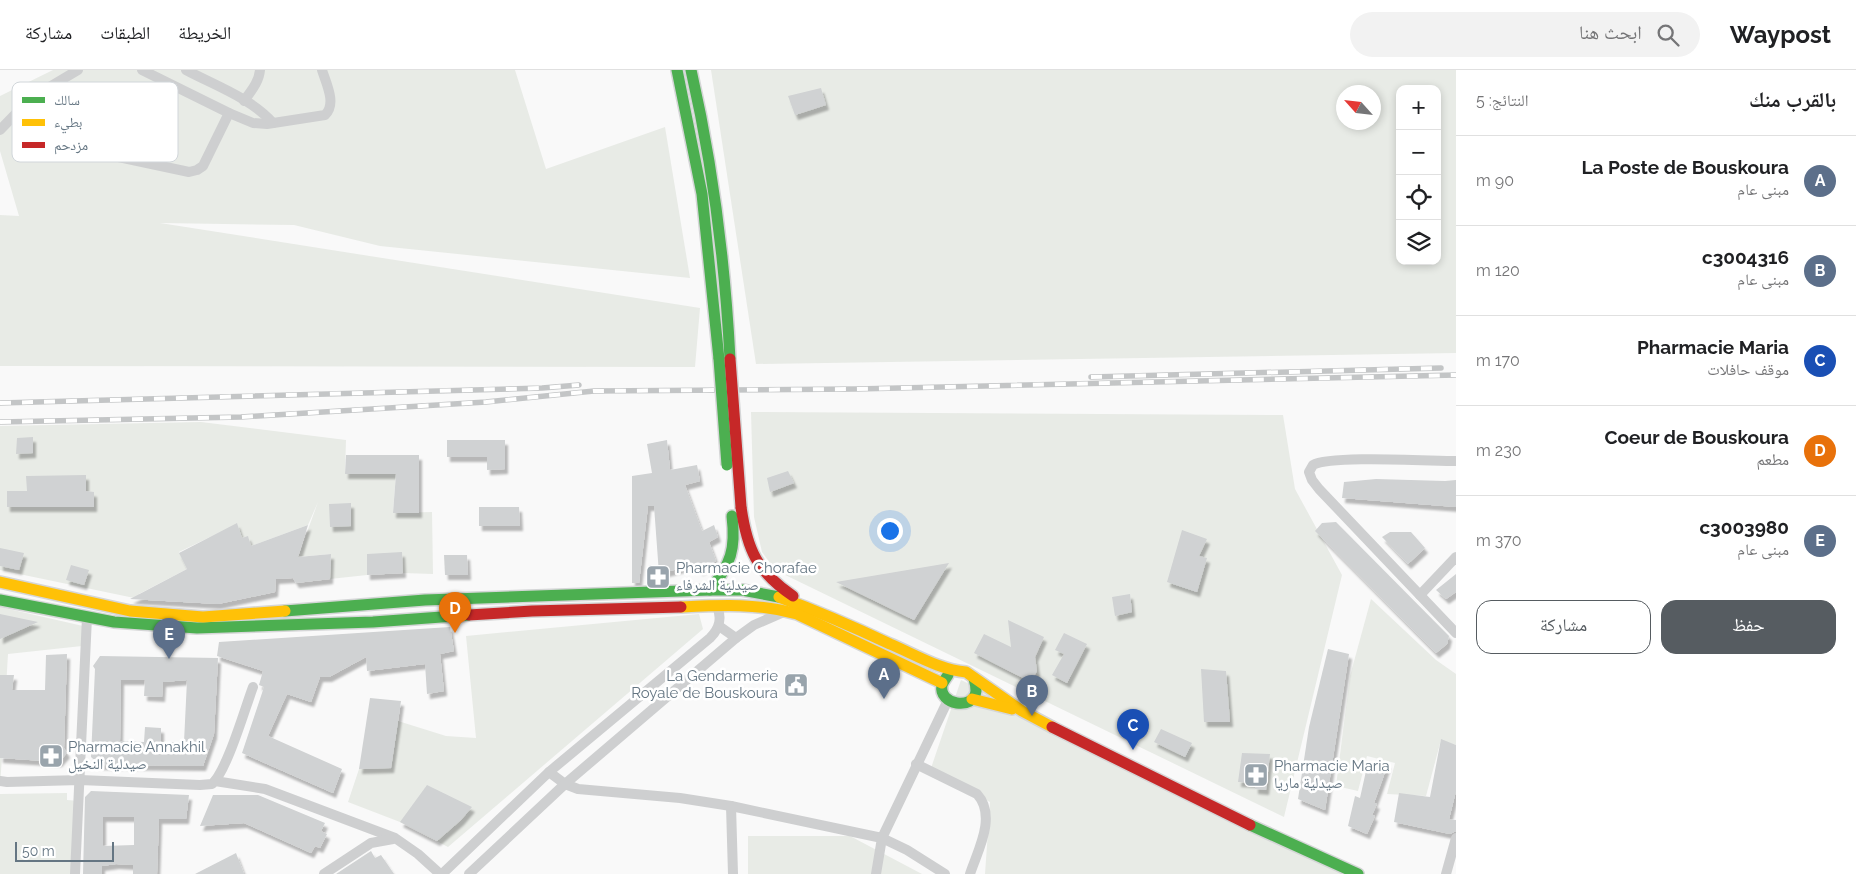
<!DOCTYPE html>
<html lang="ar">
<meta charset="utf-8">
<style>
body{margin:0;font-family:Raleway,"Noto Naskh Arabic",sans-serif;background:#f2f2f2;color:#202124;direction:rtl}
.controls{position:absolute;right:15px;top:15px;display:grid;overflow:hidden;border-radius:10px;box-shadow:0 2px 8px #0003}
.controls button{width:45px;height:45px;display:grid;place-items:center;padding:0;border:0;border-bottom:1px solid #e0e0e0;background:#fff;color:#202124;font:25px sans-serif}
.compass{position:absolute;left:1336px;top:15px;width:45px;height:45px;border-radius:50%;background:#fff;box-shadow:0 2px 8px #0003;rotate:297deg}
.scale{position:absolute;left:15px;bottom:12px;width:99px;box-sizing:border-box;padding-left:5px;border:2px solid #657683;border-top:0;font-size:14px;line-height:18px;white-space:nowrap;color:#657683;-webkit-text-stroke:4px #fff;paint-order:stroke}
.you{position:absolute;left:889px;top:460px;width:18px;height:18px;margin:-12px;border:4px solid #fff;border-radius:50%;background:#1a73e8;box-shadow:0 0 0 8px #1a73e833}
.badge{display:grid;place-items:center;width:32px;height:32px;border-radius:50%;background:#565c61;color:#fff;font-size:16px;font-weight:700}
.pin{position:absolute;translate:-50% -41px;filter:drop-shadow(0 1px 2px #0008)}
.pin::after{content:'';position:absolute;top:26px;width:18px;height:15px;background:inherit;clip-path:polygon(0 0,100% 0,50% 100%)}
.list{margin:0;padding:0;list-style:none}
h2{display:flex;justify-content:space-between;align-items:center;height:65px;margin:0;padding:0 20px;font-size:21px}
h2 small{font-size:16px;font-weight:400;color:#757577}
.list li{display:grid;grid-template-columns:32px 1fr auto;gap:15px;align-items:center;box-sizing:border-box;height:90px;padding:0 20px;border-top:1px solid #e0e0e0}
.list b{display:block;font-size:19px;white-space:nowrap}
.list p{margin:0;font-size:16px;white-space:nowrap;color:#757577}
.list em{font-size:16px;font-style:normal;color:#757577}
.actions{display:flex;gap:10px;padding:15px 20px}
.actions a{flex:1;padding:11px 0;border:1px solid #565c61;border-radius:15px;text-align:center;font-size:18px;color:#565c61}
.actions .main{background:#565c61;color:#fff}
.icon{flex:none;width:28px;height:28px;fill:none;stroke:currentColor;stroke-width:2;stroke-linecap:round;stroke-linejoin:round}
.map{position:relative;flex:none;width:1456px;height:804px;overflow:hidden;direction:ltr}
header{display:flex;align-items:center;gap:30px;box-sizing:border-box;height:70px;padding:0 25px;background:#fff;border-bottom:1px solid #e0e0e0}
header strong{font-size:24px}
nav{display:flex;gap:28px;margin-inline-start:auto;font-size:18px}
.search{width:350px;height:45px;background:#f2f2f2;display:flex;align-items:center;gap:12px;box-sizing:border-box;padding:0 18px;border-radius:28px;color:#757577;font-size:19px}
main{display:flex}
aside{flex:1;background:#fff}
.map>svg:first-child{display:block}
</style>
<header>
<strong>Waypost</strong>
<div class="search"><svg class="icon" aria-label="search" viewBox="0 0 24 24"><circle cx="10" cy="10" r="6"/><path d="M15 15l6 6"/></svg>ابحث هنا</div>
<nav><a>الخريطة</a><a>الطبقات</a><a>مشاركة</a></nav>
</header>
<main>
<aside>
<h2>بالقرب منك<small>النتائج: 5</small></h2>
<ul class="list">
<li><span class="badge" style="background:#5c6f8a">A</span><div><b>La Poste de Bouskoura</b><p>مبنى عام</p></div><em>90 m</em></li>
<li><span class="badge" style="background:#5c6f8a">B</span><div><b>c3004316</b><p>مبنى عام</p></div><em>120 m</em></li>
<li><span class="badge" style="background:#1a4fb4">C</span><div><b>Pharmacie Maria</b><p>موقف حافلات</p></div><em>170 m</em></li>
<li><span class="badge" style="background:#e8710a">D</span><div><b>Coeur de Bouskoura</b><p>مطعم</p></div><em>230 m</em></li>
<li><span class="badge" style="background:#5c6f8a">E</span><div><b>c3003980</b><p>مبنى عام</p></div><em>370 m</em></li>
</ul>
<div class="actions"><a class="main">حفظ</a><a>مشاركة</a></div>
</aside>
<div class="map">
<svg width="1456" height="804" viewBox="0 0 1456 804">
<defs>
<filter id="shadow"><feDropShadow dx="3" dy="5" stdDeviation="1" flood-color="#0004"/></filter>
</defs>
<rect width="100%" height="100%" fill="#f9f9f9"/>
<g fill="#e8ebe6" fill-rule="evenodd">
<polygon points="53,0 515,0 546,99 665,57 690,208 380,176 294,155 160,153 700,238 695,297 0,296 0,145 19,146 0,81 0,26"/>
<path d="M711,0H1456V283L756,294ZM1400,19H1437V191H1400ZM1344,22H1374V52H1344Z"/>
<polygon points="751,342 1283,345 1295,419 1342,505 1284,747 775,500 762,482 754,447"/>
<polygon points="201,352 346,370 345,404 396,404 393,443 432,442 433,504 403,503 368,484 367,505 330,509 331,484 298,487 318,432 308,455 251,476 248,467 242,468 237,454 179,482 187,499 139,524 139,529 0,500 0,356"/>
<polygon points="1371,529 1436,590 1456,604 1456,675 1441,670 1426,726 1387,724 1395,693 1367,686 1358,721 1336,716 1350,606"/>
<polygon points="0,537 83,556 82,576 8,584 0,718"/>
<polygon points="699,544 703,559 448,777 400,752 348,732 359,699 391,698 398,651 446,666 476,668 466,566"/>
<polygon points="961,610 1365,804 985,804 990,732 930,701"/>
<polygon points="67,723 67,730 79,731 72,804 0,804 0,724"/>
<polygon points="748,766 850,766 922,804 748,804"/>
</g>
<g fill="#d0d2d3" fill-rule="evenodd" filter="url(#shadow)">
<polygon points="821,18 826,35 795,45 788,26"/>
<polygon points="33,367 33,383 16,384 17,368"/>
<polygon points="447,370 505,370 505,399 487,400 487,387 447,387"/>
<polygon points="667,370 670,400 697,395 700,411 685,415 702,461 714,455 718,467 709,472 716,491 700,501 696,494 659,504 654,436 648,436 639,513 632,513 632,406 652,403 647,374"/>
<polygon points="346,385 419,385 419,443 393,443 396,404 345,404"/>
<polygon points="788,401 794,413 770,422 767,408"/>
<polygon points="86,405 86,421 94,422 94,437 7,437 7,421 27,421 26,406"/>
<polygon points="1376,409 1445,411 1456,410 1456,437 1342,428 1344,412"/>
<polygon points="351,433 351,456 330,457 329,434"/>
<polygon points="479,437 519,437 520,456 479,456"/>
<polygon points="1336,452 1449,566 1447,574 1436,583 1315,461 1322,453"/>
<polygon points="237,453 242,468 248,466 251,476 308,455 298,487 331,484 330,509 296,513 293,508 276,509 275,522 218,534 130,529 187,499 179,483"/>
<polygon points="1182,460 1207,469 1199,486 1207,488 1197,522 1167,512"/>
<polygon points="1390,462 1411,462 1425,478 1408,494 1382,467"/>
<polygon points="0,478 24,483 19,500 0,496"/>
<polygon points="402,482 403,503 367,505 367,484"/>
<polygon points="444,485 467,485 468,505 445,505"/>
<polygon points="949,493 914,550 836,512"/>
<polygon points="71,495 89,500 84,515 66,510"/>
<polygon points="1456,504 1456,522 1446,529 1436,520"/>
<polygon points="1130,524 1132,542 1115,546 1112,527"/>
<polygon points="0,544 38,552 0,569"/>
<polygon points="1008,550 1044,567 1035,587 1037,601 1031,612 974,583 984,564 1011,577"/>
<polygon points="450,557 454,581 440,584 444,621 427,624 425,594 367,601 366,587 329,607 320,607 311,632 287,624 268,666 342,699 333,723 242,683 264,617 259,615 263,601 217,586 219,572"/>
<polygon points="1064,563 1087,574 1067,613 1052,605 1064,584 1055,580"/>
<polygon points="1328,579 1349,584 1325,740 1298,729 1309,657"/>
<polygon points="67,584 64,678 67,683 59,692 0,688 0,605 14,605 12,620 45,620 46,585"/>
<path d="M100,586L218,588L214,664L203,696L100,695L91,687L95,599L93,596ZM121,610H145L144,626L162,627L163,612L187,610L184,672H161V658L145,657L144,672L120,671Z"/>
<polygon points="1201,599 1226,601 1230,652 1204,652"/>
<polygon points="370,628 401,631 391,698 359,699"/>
<polygon points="1161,659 1192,673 1185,687 1154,672"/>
<polygon points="1441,669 1456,675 1456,721 1449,749 1456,750 1456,761 1450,764 1394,752 1399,723 1430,727"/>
<polygon points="1242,683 1270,684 1266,720 1255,719 1255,713 1238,712"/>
<polygon points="1368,692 1388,694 1374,733 1377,734 1372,745 1375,746 1367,764 1348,756 1355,726 1360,728"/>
<polygon points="427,715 472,737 461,750 437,771 400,752"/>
<path d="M91,721L189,725L186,749H159L157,804H133V795L116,794L102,796V804H83L85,727ZM103,747H134V775L103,776Z"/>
<polygon points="213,725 258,725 325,753 321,761 327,764 320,778 315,776 311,783 244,753 200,756"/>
<polygon points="371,781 375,788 381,785 394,804 336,804"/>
<polygon points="236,783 244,804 195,804"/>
</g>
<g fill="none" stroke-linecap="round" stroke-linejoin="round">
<defs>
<g id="fast">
<polyline points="677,0 702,124 719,289"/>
<path d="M691,0C713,96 725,191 730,289"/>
<path d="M710,520C731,494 736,479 732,446"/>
<polyline points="0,530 114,552 197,558 373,552 469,545"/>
<polyline points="285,541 425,530 710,520 742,520 779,527"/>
<path d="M948,605C946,608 943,612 942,615C938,635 974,641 976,621C976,617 975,612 974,609"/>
<polyline points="1250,755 1358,804"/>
</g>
<g id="slow">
<polyline points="0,512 130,541 203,547 285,541"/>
<path d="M779,527C817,541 854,557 890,574C914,584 940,600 966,602L1022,641L1052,657"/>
<path d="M681,537C721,535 758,533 797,544L942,613"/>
<polyline points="972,629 1012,639"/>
</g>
<g id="jam">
<path d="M741,437C747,479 757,502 793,526"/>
<polyline points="469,545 532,541 681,537"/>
<polyline points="1052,657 1250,755"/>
</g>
</defs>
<use href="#fast" stroke="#d5d6d7" stroke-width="14"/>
<use href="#slow" stroke="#d5d6d7" stroke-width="14"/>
<use href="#jam" stroke="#d5d6d7" stroke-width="14"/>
<g stroke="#cecfd0" stroke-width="10">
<path d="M142,0L229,43L253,53L267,54L325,45C337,34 326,13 322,0"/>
<path d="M186,0C214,15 251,28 273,53"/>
<path d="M31,28C40,47 48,66 67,76L189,102L197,100L203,96L229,43"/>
<path d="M244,31C251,21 259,12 260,0"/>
<polyline points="0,60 31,28 78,0"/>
<path d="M1456,391C1430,391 1330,385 1313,395L1309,402L1312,410L1319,419L1456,563"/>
<polyline points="1420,525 1456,487"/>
<polyline points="719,556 736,568"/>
<path d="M916,694L977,724C997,746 978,780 970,804"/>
<polyline points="549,702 565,714 578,719 680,728 731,736 882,768 907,780 945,804"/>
<path d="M0,711L7,712L80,710L200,715L212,714C227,701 245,638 253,617"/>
<polyline points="215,711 265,719 395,768 418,784 440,804"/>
<polyline points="731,736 733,804"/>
<polyline points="75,804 87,547"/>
<polyline points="324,804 371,773 393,769"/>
<path d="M442,804L549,702L710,568C720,558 722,548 717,536"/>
<polyline points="469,804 565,714 736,568 754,555 784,542"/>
<polyline points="876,804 882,768 948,630"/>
<polyline points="1446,804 1456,768"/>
</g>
<use href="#fast" stroke="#4caf50" stroke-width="11"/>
<use href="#slow" stroke="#ffc107" stroke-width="11"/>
<use href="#jam" stroke="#c62828" stroke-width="11"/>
<defs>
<g id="rail">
<polyline points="1091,307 1441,298"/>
<polyline points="0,333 542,318 579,315"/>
<polyline points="0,352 241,347 486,332 594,321 856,319 1456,305"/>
</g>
</defs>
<use href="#rail" stroke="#c3c5c6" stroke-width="5.5"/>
<use href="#rail" stroke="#fff" stroke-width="4" stroke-dasharray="11" stroke-linecap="butt"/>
<defs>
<polyline id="fast-bridge" points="719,289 727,395"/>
<polyline id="jam-bridge" points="730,289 741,437"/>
</defs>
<use href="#fast-bridge" stroke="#d5d6d7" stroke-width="14" stroke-linecap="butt"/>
<use href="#jam-bridge" stroke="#d5d6d7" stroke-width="14" stroke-linecap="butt"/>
<use href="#fast-bridge" stroke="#4caf50" stroke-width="11"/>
<use href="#jam-bridge" stroke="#c62828" stroke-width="11"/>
</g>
<defs>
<symbol id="pharmacy-square" viewBox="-11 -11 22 22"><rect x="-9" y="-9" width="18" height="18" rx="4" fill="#99a4ac" stroke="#fff"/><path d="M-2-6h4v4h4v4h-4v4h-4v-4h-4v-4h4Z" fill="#fff"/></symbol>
<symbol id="civic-square" viewBox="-11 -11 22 22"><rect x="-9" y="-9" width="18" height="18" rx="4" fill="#99a4ac" stroke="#fff"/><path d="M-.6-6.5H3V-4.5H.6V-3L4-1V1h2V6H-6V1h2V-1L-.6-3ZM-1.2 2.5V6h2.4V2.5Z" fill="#fff"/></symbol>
</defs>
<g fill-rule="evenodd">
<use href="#pharmacy-square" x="644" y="493" width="28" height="28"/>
<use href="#civic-square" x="782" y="601" width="28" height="28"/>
<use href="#pharmacy-square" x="37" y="672" width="28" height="28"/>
<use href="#pharmacy-square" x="1242" y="691" width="28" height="28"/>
</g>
<g text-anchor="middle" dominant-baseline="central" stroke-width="5" stroke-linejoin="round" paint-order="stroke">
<g font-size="15" fill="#657683" stroke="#fff" text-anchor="start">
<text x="676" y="498">Pharmacie Chorafae<tspan x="676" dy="17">صيدلية الشرفاء</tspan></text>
<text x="778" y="606" text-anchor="end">La Gendarmerie<tspan x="778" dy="17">Royale de Bouskoura</tspan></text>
<text x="68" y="677">Pharmacie Annakhil<tspan x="68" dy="17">صيدلية النخيل</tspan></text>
<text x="1274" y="696">Pharmacie Maria<tspan x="1274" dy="17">صيدلية ماريا</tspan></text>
</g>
</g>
<rect x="12" y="12" width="166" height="80" rx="8" fill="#fff" stroke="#d1d6da" stroke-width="1"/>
<rect x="22" y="27" width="23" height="6" fill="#4caf50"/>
<rect x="22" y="49" width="23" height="7" fill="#ffc107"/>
<rect x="22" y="72" width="23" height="6" fill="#c62828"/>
<g font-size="14" fill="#657683">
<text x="54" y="35">سالك</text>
<text x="54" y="57">بطيء</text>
<text x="54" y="80">مزدحم</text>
</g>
</svg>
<div class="controls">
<button>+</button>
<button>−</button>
<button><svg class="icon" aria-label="locate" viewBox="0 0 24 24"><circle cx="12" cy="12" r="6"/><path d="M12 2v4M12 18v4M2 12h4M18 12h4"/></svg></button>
<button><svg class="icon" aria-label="layers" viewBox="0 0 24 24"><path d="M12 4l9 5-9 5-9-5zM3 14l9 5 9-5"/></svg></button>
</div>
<svg class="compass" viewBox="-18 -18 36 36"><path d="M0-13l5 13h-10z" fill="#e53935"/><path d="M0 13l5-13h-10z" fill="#757577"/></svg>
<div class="scale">50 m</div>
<div class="you"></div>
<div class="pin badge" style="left:884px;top:629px;background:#5c6f8a">A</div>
<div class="pin badge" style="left:1032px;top:646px;background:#5c6f8a">B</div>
<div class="pin badge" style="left:1133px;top:680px;background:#1a4fb4">C</div>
<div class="pin badge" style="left:455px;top:563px;background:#e8710a">D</div>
<div class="pin badge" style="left:169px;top:589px;background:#5c6f8a">E</div>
</div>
</main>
